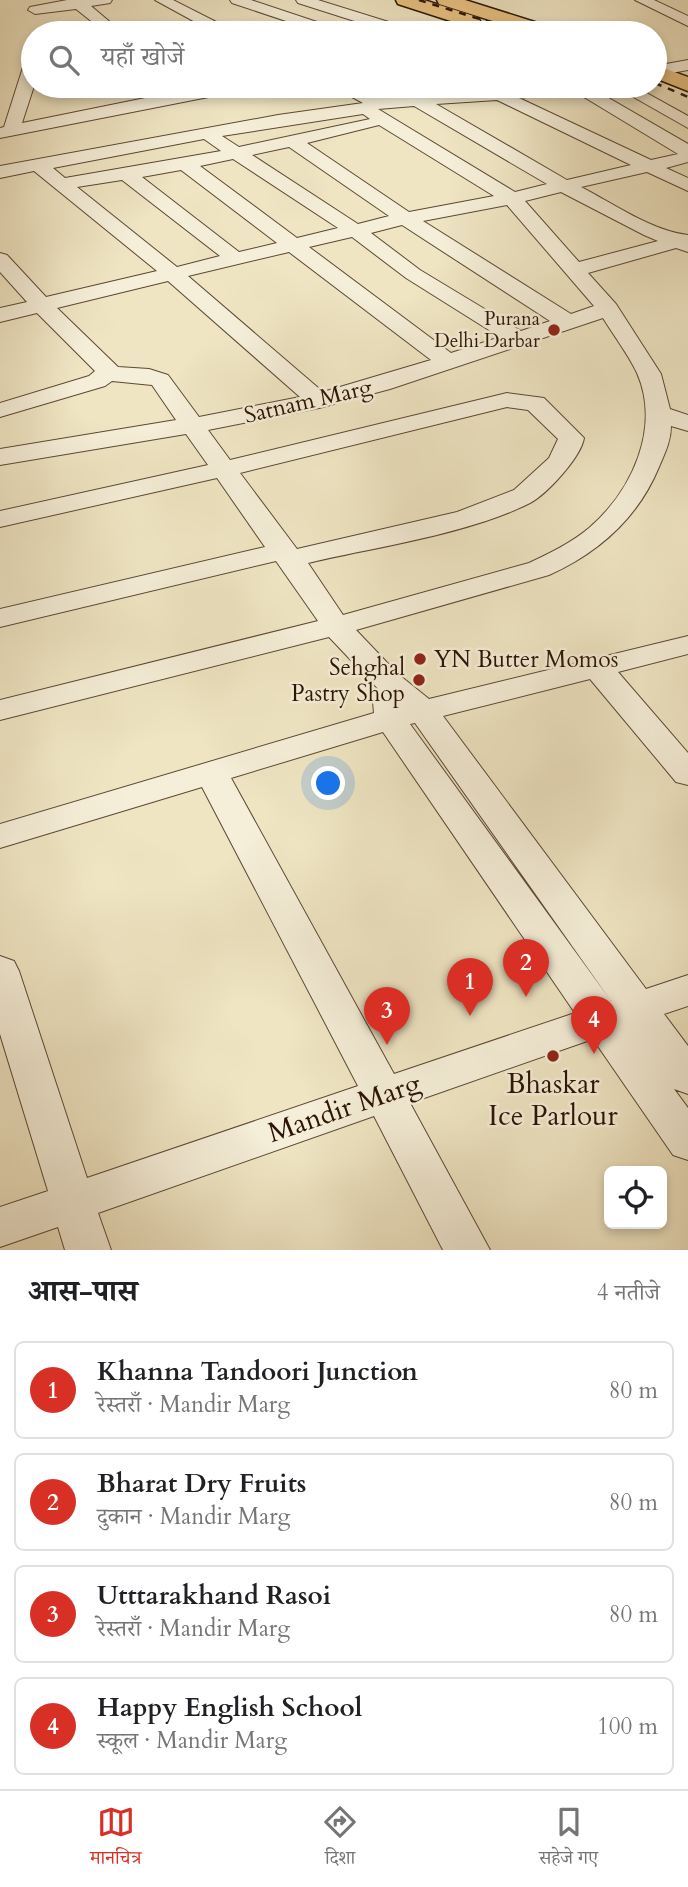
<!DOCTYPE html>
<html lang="hi">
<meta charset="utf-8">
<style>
body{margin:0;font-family:Cardo,"Noto Serif Devanagari",serif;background:#f6f6f6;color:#202124}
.controls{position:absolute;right:21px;bottom:21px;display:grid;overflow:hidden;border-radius:10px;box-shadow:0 4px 10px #0003}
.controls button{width:63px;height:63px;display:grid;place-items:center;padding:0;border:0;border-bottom:2px solid #e0e0e0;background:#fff;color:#202124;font:35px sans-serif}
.you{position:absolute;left:329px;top:784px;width:24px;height:24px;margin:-18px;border:5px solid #fff;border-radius:50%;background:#1a73e8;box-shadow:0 0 0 10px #1a73e833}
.badge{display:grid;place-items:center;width:46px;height:46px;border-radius:50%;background:#d93025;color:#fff;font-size:23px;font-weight:700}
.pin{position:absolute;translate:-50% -58px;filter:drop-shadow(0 2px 4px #0008)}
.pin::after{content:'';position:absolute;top:37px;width:24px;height:21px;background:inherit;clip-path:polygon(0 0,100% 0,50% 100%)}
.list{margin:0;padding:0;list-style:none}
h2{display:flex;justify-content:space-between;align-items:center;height:91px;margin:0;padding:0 28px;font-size:30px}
h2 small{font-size:23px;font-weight:400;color:#757577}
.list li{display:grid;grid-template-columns:46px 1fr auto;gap:21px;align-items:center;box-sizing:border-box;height:98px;margin:0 14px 14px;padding:0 14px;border:2px solid #e0e0e0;border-radius:10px}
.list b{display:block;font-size:26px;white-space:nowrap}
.list p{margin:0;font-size:23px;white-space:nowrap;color:#757577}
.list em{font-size:23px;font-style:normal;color:#757577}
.icon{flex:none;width:38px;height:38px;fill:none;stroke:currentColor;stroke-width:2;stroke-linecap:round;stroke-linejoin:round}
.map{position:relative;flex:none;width:688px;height:1250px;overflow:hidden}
.search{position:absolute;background:#fff;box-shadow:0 4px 10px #0003;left:21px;right:21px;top:21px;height:77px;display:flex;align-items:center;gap:18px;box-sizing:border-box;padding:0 24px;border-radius:38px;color:#757577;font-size:26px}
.sheet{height:539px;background:#fff}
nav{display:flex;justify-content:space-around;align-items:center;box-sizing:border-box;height:98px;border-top:2px solid #e0e0e0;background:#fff;font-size:19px;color:#757577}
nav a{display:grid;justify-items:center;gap:4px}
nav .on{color:#d93025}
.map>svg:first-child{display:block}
</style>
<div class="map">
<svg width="688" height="1250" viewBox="0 0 688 1250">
<rect width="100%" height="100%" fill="#efe5c3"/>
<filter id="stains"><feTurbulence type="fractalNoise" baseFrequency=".00286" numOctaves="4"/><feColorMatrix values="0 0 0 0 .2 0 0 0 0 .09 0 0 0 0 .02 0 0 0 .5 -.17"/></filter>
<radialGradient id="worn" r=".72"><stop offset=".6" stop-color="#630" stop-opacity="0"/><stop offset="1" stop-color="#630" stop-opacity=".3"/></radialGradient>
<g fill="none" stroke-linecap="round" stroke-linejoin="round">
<defs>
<g id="minor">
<polygon points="67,0 112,0 110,3 91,6 123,33 106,33 76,9 35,14 28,10 30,7"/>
<polygon points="155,0 173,0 238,33 219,33 211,30 187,33 153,33 160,28 197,23"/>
<polygon points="230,0 251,0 341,30 344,33 322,33 232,3"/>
<polygon points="296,0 318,0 408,28 478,20 485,24 478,28 440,33 392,33 298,3"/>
<polygon points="635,0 654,0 688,16 688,26"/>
<polygon points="33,56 34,86 22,123 160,95 152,86 169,86 176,92 213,86 247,86 239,91 0,138 0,128 4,127 25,61"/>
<polygon points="688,60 688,70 655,76 655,66"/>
<path d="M332,86H353L379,98L536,86H588L688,144V162L666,168L688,178V191L647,172L581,187C614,204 652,231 688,235V252L676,248L588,273L616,304L661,374L670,409L688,415V431L671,426C671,441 665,453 659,467C638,518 598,553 549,575L356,630L398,674L429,699L688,636V654L618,672L688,753V785L676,782L590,679L443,716L646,989L688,975V1006L664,1014L688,1046V1094L674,1089L688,1108V1160L673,1155L593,1039L410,1103L490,1250H443L374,1116L98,1213L111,1250H65L58,1227L0,1247V1207L48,1191L0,1034V956L14,961L19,971L87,1178L358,1086L202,787L0,848V824L374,713L373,702L378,695L383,694L329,637L0,720V700L318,621L276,561L0,627V609L265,547L217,478L0,527V511L208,465L186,434L0,465V449L176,420L152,385L112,381L105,386L0,417V403L89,376L95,371L37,313L0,322V308L27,302L0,272V253L7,255L46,297L157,271L34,171L0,178V166L278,115L363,103ZM574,91L678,154L651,160L519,98ZM497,100L631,165L567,180L436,104ZM414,106L547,184L515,192L378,109ZM363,114L370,119L239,147L222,136ZM379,125L494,196L409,212L307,143ZM204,139L221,151L65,178L53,168ZM289,147L389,216L358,224L252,155ZM233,159L338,228L297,238L200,166ZM181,170L277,243L239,252L142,177ZM122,180L220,256L177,267L77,187ZM561,192L644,235L658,241L579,262L525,201ZM507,205L594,306L571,314L423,221ZM402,225L550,321L521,331L420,270L371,233ZM352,237L406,278L500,337L451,353L309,247ZM289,252L431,360L323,392L188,276ZM168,281L300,397L199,417L168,375L149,369L118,367L57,308ZM603,318C614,336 628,354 637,373C661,428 632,491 589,528C571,543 550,553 529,563L343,615L308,563C376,547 469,534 530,503C547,494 581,457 584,438L544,398L507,393L230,460L208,430L319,408L390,389ZM507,407L528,410L558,439L549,458L514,490L457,512L297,549L240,473ZM415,723L611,1001L410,724ZM383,732L575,1013L394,1074L231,778Z"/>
<polygon points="614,86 634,86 688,116 688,128"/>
</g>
<g id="major">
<polygon points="396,0 424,0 477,17 480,21 477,25 463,25 398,4"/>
<polygon points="437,0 465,0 557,29 560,33 531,33 439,4"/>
<polygon points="655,65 688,77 688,91 655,78"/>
</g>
</defs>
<use href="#minor" stroke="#5c4834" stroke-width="2"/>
<use href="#major" stroke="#2b1404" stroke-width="3"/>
<use href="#minor" fill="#f5eed8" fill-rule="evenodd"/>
<use href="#major" fill="#e8c282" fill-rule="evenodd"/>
<g stroke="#2b1404" stroke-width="2.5" stroke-dasharray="7 7" stroke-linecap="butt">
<polyline points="419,0 524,33"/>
<polyline points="655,83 688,97"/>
</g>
</g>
<g fill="#8f2418" stroke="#f5eed8" stroke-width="2.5">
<circle cx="554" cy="330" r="7"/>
<circle cx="420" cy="659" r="7"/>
<circle cx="419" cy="680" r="7"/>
<circle cx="553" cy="1056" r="7"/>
</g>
<g text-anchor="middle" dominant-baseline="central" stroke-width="5" stroke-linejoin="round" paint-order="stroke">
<g font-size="19" fill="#2b1404" stroke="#f5eed8" text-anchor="end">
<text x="540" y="319">Purana<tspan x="540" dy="22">Delhi Darbar</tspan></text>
</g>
<g font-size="23" fill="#2b1404" stroke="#f5eed8">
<text transform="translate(308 401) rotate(-13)">Satnam Marg</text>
</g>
<g font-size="23" fill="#2b1404" stroke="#f5eed8" text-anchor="start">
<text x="434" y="659">YN Butter Momos</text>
<text x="405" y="667" text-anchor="end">Sehghal<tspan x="405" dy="26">Pastry Shop</tspan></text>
</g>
<g font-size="28" fill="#2b1404" stroke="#f5eed8">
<text x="553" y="1084">Bhaskar<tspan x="553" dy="32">Ice Parlour</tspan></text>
</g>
<g font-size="28" fill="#2b1404" stroke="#f5eed8">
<text transform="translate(344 1108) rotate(-19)">Mandir Marg</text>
</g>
</g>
<rect width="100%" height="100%" filter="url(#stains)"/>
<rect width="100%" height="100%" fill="url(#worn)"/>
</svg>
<div class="controls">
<button><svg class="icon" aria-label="locate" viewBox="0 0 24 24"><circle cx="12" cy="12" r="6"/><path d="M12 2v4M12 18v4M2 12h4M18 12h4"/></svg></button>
</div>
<div class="you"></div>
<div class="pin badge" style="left:470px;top:1016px">1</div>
<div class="pin badge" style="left:526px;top:997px">2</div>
<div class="pin badge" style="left:387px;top:1045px">3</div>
<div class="pin badge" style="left:594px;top:1054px">4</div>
<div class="search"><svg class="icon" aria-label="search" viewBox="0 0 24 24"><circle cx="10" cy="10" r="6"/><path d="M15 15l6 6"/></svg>यहाँ खोजें</div>
</div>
<section class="sheet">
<h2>आस-पास<small>4 नतीजे</small></h2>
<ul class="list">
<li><span class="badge">1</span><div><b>Khanna Tandoori Junction</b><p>रेस्तराँ · Mandir Marg</p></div><em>80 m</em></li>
<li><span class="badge">2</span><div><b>Bharat Dry Fruits</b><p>दुकान · Mandir Marg</p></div><em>80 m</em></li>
<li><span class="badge">3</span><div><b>Utttarakhand Rasoi</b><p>रेस्तराँ · Mandir Marg</p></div><em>80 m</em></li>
<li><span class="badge">4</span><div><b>Happy English School</b><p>स्कूल · Mandir Marg</p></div><em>100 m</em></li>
</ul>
</section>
<nav>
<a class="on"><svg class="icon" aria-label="map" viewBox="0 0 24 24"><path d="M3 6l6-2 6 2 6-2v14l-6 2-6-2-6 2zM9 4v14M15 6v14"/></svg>मानचित्र</a>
<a><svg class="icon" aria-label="directions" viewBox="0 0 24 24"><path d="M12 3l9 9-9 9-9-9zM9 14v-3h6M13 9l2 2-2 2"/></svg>दिशा</a>
<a><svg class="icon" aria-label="saved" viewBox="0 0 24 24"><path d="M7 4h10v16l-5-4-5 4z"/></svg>सहेजे गए</a>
</nav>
